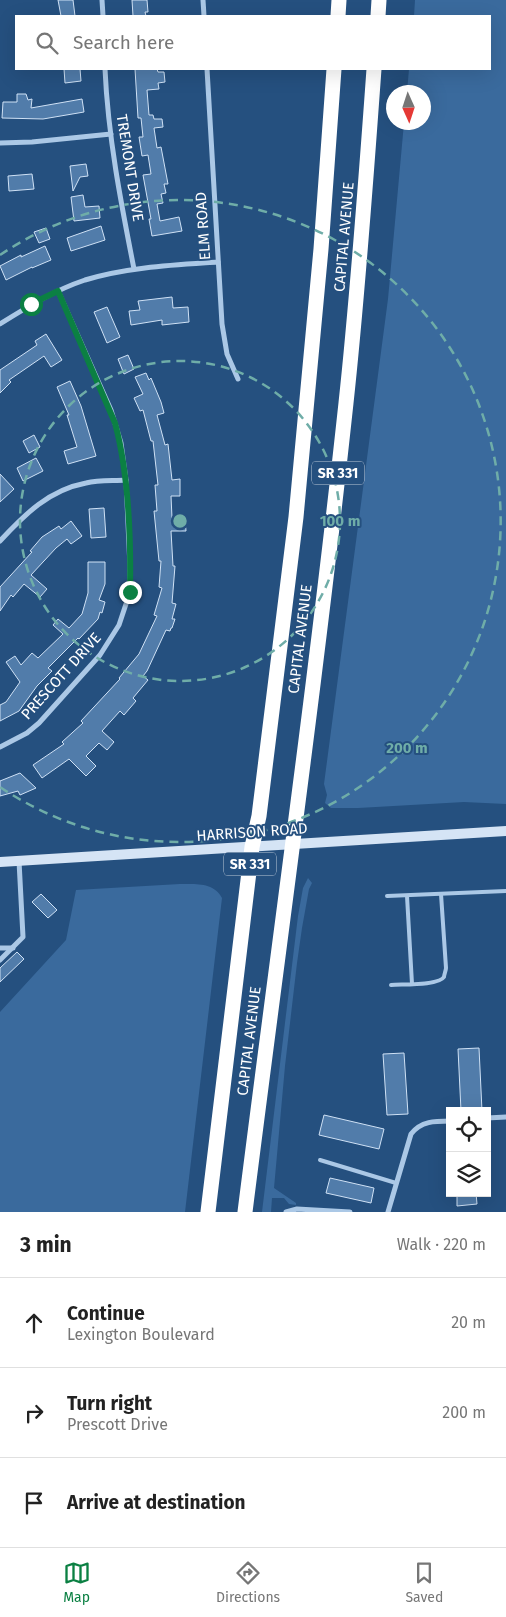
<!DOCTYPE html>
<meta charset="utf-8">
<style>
body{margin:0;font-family:"Fira Sans",sans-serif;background:#f6f6f6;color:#222}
.controls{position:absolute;right:15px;bottom:15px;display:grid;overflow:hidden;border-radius:0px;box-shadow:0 5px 20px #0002}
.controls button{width:45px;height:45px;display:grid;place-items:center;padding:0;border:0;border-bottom:1px solid #e0e0e0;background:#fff;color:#222;font:25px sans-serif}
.compass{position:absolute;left:386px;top:85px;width:45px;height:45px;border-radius:50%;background:#fff;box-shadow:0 5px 20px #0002;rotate:177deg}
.stop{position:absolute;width:15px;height:15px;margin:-11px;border:4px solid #0b8043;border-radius:50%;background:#fff}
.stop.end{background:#0b8043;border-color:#fff;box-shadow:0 1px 5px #0008}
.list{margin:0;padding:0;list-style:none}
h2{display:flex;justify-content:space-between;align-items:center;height:65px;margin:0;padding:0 20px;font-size:21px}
h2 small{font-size:16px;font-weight:400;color:#767676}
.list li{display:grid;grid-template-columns:32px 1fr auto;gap:15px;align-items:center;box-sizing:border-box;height:90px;padding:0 20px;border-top:1px solid #e0e0e0}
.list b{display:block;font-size:19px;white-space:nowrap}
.list p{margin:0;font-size:16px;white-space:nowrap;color:#767676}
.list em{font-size:16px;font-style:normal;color:#767676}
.icon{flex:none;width:28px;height:28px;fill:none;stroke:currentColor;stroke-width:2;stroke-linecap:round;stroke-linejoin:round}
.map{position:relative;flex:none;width:506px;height:1212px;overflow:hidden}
.search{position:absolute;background:#fff;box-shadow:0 5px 20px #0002;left:15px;right:15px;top:15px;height:55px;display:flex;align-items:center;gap:12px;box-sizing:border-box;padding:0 18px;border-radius:0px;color:#767676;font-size:19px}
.sheet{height:335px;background:#fff}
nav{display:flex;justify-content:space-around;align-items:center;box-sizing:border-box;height:70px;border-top:1px solid #e0e0e0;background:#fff;font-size:14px;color:#767676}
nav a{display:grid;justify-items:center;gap:2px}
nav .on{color:#0b8043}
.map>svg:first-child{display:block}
</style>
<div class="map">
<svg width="506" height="1212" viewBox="0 0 506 1212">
<rect width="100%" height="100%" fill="#25507f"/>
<g fill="#3a6a9d">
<polygon points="415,0 506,0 506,804 464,802 358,808 331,808 325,803 327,795 324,784 388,299 404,123 424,122 424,92 407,92 409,69 490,69 490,16 414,16"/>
<polygon points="308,878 312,883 309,889 302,928 297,963 285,1066 274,1188 296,1203 296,1205 289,1204 284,1198 272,1198 271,1212 262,1212 298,916 303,888"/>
<path d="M180,884C195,884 214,882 222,898L185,1212H0V1012L66,940L76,890Z"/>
</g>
<g fill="#517caa" stroke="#cfe1f5">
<polygon points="58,0 73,0 75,16 61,16"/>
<polygon points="132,0 147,0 148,12 145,12 146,16 133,16"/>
<polygon points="64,69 80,69 81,81 65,83"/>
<polygon points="135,69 157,69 158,72 164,72 165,82 158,83 159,89 147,90 149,115 153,115 154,119 162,119 163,127 154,128 157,148 161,147 168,184 164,184 166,193 161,194 163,203 157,204 160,221 179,217 182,231 152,236 149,219 151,219 143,175 151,174 148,155 142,156 139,137 143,137 141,118 138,118"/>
<polygon points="17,94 26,94 28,100 32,99 31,108 82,99 84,112 43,119 2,118 3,102 17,102"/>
<polygon points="86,164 88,176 80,177 73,191 70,166"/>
<polygon points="32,174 34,189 9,191 8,176"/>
<polygon points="83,195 85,207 99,206 100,218 74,221 71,197"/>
<polygon points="101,226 105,240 71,251 67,238"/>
<polygon points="46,228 50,239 39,243 34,232"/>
<polygon points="45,246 51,260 32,268 32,267 6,280 0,266 21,255 21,257"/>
<polygon points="172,297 173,308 188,307 189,322 162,325 162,320 131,325 129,311 140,310 138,301"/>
<polygon points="107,307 120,337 107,343 94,312"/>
<polygon points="46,334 62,360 51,367 44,356 9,380 11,382 0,393 0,370 37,345 35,341"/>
<polygon points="128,355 134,369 124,374 118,359"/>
<polygon points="146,373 149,380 151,378 161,402 164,413 157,415 165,445 168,444 172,480 180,479 180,496 171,496 172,518 185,518 186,531 171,531 173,566 175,566 172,603 176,604 172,619 175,619 172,628 171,628 170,631 166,630 147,671 143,676 148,680 133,698 136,701 124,715 120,711 102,731 114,742 107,750 99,743 86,756 96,766 86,776 69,759 42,778 33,765 64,744 62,742 83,723 81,721 120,679 119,678 139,654 157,616 154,615 162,588 159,587 161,561 159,561 154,511 157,511 155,485 158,485 153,441 151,441 143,410 140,411 134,398 143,394 135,377"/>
<polygon points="70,381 81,406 96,456 68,464 64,451 77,447 67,415 69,415 57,387"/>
<polygon points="34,435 40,447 29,453 23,441"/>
<polygon points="36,458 43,471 23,481 17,468"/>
<polygon points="0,474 14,489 0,502"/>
<polygon points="104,508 106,537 91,538 89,509"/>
<polygon points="71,521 82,536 71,544 67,539 56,548 31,575 47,589 40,597 24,584 13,597 11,595 0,611 0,587 32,552 30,551 42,537 59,526 61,529"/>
<polygon points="88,562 105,562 105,584 99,600 105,602 102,613 100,612 98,619 79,639 78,638 48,668 52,671 37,686 19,711 0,721 0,705 6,702 20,682 6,662 15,656 21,665 32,653 38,658 63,634 53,625 58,619 69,628 82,614 88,593"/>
<polygon points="20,773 36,788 20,795 18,791 0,796 0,781"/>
<polygon points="41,894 57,910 48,918 32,902"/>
<polygon points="17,952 24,959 0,982 0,968"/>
<polygon points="479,1048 482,1111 461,1111 458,1049"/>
<polygon points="404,1053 408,1114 387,1115 383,1054"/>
<polygon points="324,1115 384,1129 379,1149 319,1135"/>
<polygon points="330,1178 374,1188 371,1203 326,1193"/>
<polygon points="457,1193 476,1193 477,1204 457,1206"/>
</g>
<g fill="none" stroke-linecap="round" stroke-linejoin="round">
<g stroke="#abc8e6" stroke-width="4">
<polyline points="387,896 506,891"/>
<polyline points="407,896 412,984"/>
<path d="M391,985C402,984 438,986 444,977C444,975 446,970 446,968L441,894"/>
<polyline points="320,1160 396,1183"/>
</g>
<g stroke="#abc8e6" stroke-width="5">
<polyline points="102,0 103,16"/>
<polyline points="203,0 204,16"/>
<path d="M105,69C108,137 121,203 134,269"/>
<polyline points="207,69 222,324 227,354 238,379"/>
<polyline points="0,143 32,142 111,134"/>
<path d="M0,324C27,307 55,290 85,280C128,267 174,265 218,262"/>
<path d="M0,541C25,514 49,490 86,483C99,480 113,481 126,480"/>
<polyline points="0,747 27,733 39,723 100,655 119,625 130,592 130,567 126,480 121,443 111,410 58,291"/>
<polyline points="0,948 13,948"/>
<polyline points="0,960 23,937 19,861"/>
<polyline points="487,1118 506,1117"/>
<polyline points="286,1212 297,1209 350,1212"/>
<path d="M388,1212L411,1134C421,1121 435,1121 450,1121"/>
</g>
<polyline stroke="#d5e4f5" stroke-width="10" points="0,862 506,831"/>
<g stroke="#fff" stroke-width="15">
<polyline points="338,16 339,0"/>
<polyline points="378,16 379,0"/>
<polyline points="208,1212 252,847 259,816 296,517 321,249 334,69"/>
<path d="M245,1212C279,942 317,673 346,403C358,292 366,180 374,69"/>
</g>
</g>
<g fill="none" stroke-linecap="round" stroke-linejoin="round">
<path stroke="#0b8043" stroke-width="6" d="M31,304L58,291L115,423C129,475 131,539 130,592"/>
</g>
<g fill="none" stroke="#6fada8" stroke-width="2.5" stroke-dasharray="9 6">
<circle cx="180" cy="521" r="160"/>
<path d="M0 255A321 321 0 1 1 0 787"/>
</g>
<g text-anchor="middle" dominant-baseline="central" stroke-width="4" stroke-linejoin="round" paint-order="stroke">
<g fill="#25507f" stroke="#becad9" stroke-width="1">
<rect x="312" y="461.5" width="52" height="23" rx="4"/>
<rect x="224" y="852.5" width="52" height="23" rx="4"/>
</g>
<g font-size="14" font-weight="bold" fill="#fff">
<text x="338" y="473">SR 331</text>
<text x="250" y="864">SR 331</text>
</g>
<g font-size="15" fill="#fff" stroke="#25507f">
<text transform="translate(130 168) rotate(81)">TREMONT DRIVE</text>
<text transform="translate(203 226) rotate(-94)">ELM ROAD</text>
<text transform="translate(344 237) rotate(-85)">CAPITAL AVENUE</text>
<text transform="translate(300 639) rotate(-83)">CAPITAL AVENUE</text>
<text transform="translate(61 676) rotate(-48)">PRESCOTT DRIVE</text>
<text transform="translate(252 832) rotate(-4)">HARRISON ROAD</text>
<text transform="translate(249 1041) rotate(-83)">CAPITAL AVENUE</text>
</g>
</g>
<circle cx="180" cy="521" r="8" fill="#6fada8" stroke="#25507f" stroke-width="2.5"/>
<g font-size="15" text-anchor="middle" font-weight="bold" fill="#6fada8" stroke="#25507f" stroke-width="4" stroke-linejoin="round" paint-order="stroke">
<text x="340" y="526">100 m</text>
<text x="407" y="753">200 m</text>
</g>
</svg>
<div class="controls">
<button><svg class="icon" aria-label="locate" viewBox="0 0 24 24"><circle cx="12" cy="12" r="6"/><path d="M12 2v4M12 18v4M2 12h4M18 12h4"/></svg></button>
<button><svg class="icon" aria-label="layers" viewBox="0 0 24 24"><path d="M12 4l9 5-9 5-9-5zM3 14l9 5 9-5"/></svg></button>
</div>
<svg class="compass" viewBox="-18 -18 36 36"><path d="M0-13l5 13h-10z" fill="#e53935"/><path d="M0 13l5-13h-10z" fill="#767676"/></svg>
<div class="stop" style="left:31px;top:304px"></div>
<div class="stop end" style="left:130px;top:592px"></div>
<div class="search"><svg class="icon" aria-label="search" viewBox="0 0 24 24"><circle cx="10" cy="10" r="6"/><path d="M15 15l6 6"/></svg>Search here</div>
</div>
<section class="sheet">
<h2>3 min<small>Walk · 220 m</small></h2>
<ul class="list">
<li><svg class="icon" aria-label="ahead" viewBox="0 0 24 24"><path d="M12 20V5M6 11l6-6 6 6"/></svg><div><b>Continue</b><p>Lexington Boulevard</p></div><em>20 m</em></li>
<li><svg class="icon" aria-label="right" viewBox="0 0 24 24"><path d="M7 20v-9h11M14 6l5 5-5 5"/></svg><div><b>Turn right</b><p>Prescott Drive</p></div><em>200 m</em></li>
<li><svg class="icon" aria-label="arrive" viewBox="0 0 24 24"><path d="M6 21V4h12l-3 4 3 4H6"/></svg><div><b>Arrive at destination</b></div></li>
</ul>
</section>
<nav>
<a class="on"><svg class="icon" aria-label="map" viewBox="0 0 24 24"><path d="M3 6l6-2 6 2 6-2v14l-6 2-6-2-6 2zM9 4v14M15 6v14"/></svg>Map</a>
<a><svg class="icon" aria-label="directions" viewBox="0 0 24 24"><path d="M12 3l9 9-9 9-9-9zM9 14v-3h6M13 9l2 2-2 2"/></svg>Directions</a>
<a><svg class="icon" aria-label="saved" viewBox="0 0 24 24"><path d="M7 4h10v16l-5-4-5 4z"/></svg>Saved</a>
</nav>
